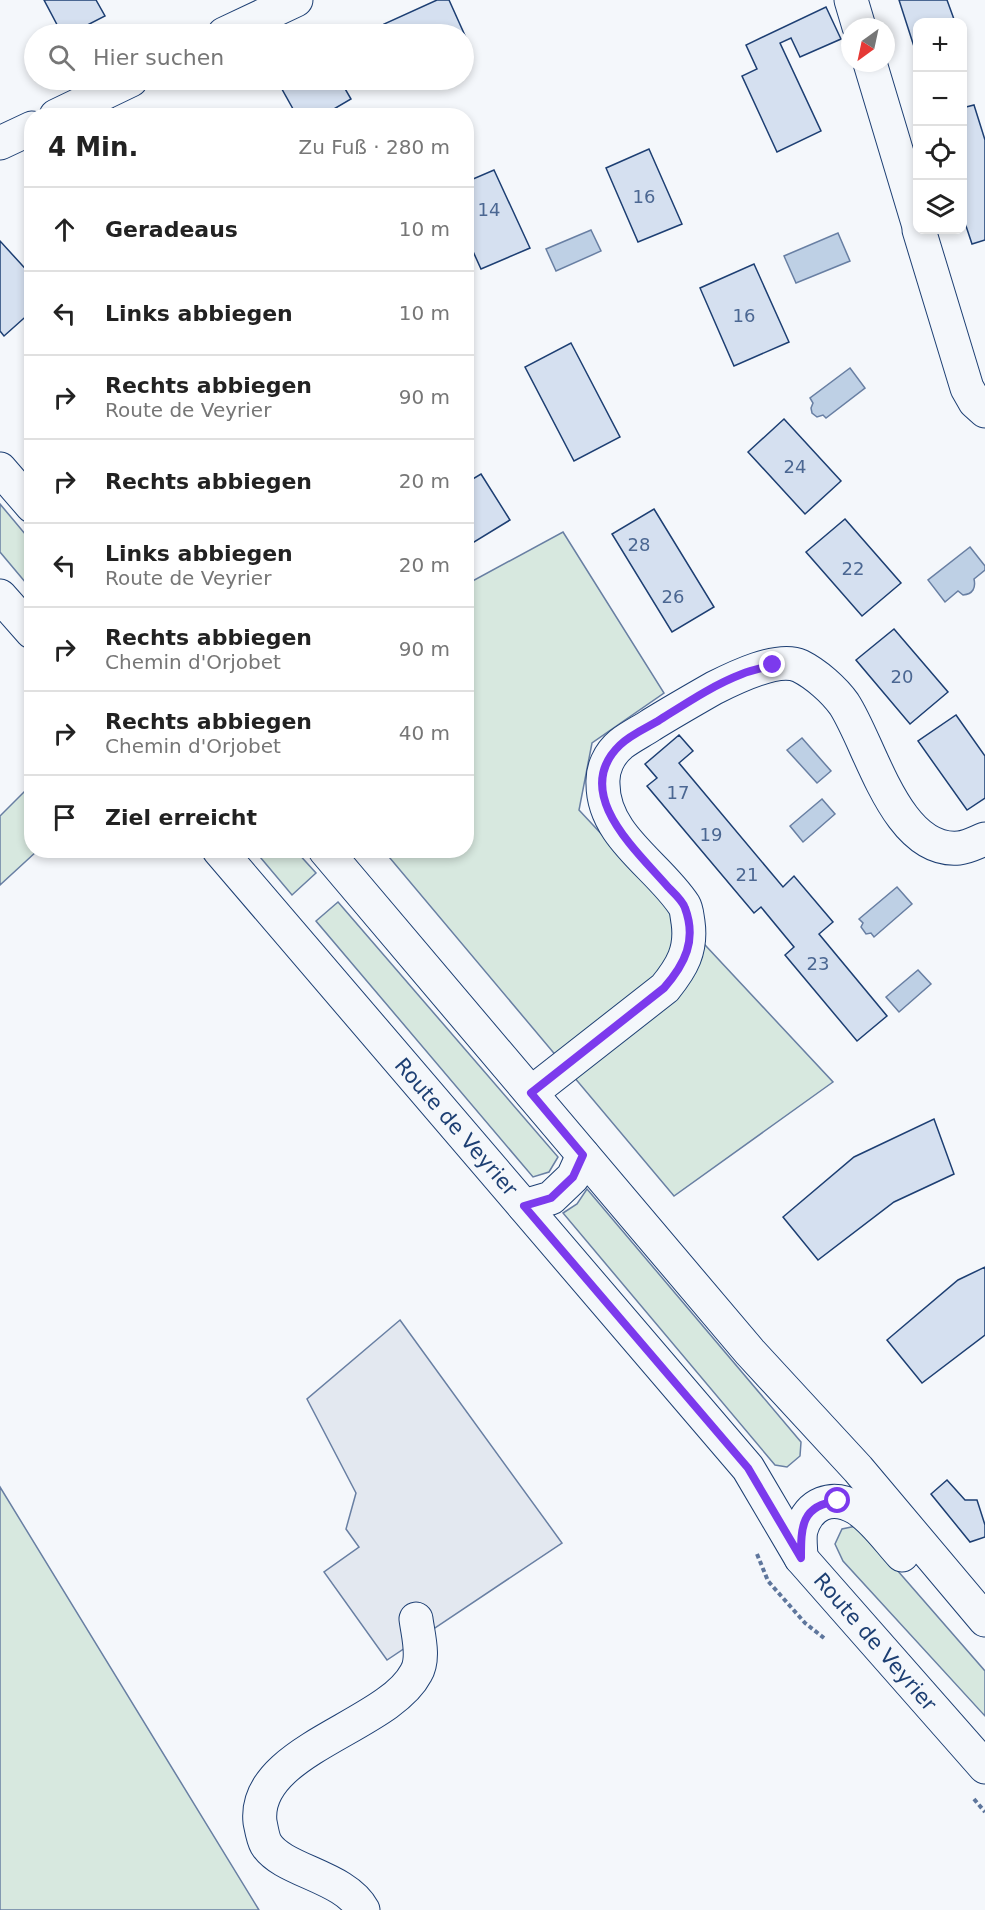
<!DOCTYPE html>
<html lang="de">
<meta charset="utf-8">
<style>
body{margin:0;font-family:"DejaVu Sans",sans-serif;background:#f6f6f6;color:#222}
.controls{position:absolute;right:18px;top:18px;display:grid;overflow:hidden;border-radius:12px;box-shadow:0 3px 9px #0003}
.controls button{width:54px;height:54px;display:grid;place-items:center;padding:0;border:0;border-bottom:2px solid #e0e0e0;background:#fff;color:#222;font:30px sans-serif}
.compass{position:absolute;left:841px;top:18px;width:54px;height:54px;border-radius:50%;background:#fff;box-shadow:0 3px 9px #0003;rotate:213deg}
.stop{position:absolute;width:18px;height:18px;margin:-14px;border:4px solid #7c3aed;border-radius:50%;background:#fff}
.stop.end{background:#7c3aed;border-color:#fff;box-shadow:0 2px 6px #0008}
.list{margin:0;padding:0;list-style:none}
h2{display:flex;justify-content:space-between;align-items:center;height:78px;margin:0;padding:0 24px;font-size:26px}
h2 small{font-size:20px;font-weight:400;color:#767676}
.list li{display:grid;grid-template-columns:39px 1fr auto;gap:18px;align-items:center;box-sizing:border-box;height:84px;padding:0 24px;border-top:2px solid #e0e0e0}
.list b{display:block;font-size:22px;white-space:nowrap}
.list p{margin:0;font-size:20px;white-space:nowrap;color:#767676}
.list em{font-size:20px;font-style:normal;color:#767676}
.icon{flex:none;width:33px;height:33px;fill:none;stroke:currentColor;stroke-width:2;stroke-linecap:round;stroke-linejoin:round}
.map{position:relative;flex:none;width:985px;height:1910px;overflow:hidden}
.search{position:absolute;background:#fff;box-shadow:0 3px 9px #0003;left:24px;top:24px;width:450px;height:66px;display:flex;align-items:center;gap:15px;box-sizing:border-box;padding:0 21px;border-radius:33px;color:#767676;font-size:22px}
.panel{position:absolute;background:#fff;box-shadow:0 3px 9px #0003;left:24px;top:108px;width:450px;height:750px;border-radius:24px}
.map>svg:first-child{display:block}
</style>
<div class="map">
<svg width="985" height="1910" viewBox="0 0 985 1910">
<rect width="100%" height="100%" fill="#f4f7fb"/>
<g fill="#d7e8df" stroke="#687fa3" stroke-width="1.5">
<polygon points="0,504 31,541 31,589 0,552"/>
<polygon points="563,532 664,693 592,743 579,810 833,1082 674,1196 384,851 466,850 467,584"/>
<polygon points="31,785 32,850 37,851 0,885 0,816"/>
<polygon points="255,851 296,851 316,873 292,895"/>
<polygon points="338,902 558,1157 549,1172 533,1177 316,921"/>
<polygon points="587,1189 801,1442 800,1456 787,1467 775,1465 563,1213 577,1204"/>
<polygon points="0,1487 259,1910 0,1910"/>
<polygon points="856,1526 870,1539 985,1671 985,1716 843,1561 835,1544 842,1529"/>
</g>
<polygon fill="#e3e8f0" stroke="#687fa3" stroke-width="1.5" points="400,1320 562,1543 387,1660 324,1572 359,1547 346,1529 356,1493 307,1399"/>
<g fill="#bed0e5" stroke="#687fa3" stroke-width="1.5">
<polygon points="591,230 601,251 556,271 546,249"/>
<polygon points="838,233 850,261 796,283 784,256"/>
<polygon points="850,368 865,388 826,418 823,415 817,417 812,413 811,408 813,403 810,398"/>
<path d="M970,547L985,566V570L974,579C976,588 973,594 963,595L958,591L945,602L928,580Z"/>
<polygon points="802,738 831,771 817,783 787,750"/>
<polygon points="822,799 835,814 803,842 790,826"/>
<polygon points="897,887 912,904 874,937 871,933 866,934 861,927 863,923 859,919"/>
<polygon points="918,970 931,984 899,1012 886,997"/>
</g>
<g fill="#d5e0f0" stroke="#1d3f73" stroke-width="1.5">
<polygon points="44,0 96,0 105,16 70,34 62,34"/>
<polygon points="437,0 449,0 467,40 464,42 464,34 389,34 384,24"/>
<polygon points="899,0 947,0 955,22 918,22 918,59"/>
<polygon points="826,7 841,39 800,57 791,38 780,43 821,131 777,152 742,76 757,69 746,45"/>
<polygon points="282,80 340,80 351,99 322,116 297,116 278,82"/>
<polygon points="974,105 985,140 985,240 972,244 962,214 962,108"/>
<polygon points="113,108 116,116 96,116"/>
<polygon points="649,149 682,224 638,242 606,168"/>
<polygon points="494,170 530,248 481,269 466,236 466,182"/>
<polygon points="0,241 32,276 32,311 4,336 0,331"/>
<polygon points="754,264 789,342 734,366 700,288"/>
<polygon points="571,343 620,437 574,461 525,367"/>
<polygon points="784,419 841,481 805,514 748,452"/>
<polygon points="481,474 510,520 466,547 466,483"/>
<polygon points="654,509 714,607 672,632 612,534"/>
<polygon points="845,519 901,583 862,616 806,552"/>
<polygon points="894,629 948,692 910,724 856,660"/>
<polygon points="956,715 985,756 985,798 967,810 918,741"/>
<polygon points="679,735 693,751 679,763 783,887 794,876 833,922 819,934 887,1016 857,1041 785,955 794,947 761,907 754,913 647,786 657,778 645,764"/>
<polygon points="934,1119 954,1174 894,1202 818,1260 783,1217 854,1157"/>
<polygon points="985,1267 985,1335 922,1383 887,1340 958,1280"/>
<polygon points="947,1480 965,1500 977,1500 985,1525 985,1537 970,1542 931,1494"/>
</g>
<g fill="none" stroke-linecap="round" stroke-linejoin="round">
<defs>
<g id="minor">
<polyline points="851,0 859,27"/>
<polyline points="224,34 296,0"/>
<polyline points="870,63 918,223"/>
<polyline points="56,116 131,80"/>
<polyline points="0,143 32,128"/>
<polyline points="919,230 967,388 975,402 985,411"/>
<path d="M531,1093L665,988C682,967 692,950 688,922C687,917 687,910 684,905C658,865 603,836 603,784C602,769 609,754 621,744C630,737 642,731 651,725C672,712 693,700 714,688C734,678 778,656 800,666C816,674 834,690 844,704C871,745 896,854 959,848C968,847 977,842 985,839"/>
<path d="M363,1910C345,1876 282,1871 266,1844C263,1839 261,1827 260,1822C252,1750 388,1727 416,1673C425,1658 418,1635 416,1619"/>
</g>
<g id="major">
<polyline points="0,469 32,506"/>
<polyline points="0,596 32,632"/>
<polyline points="219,850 748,1468 801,1558 985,1767"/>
<polyline points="325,850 750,1352 858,1469 985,1620"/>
<polyline points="524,1206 551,1198 573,1177 583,1155"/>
<path d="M801,1558C801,1550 799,1538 801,1530C809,1503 832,1494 856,1508C874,1519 888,1540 902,1555"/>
</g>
</defs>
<use href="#minor" stroke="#1d3f73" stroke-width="35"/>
<use href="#major" stroke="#1d3f73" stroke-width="35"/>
<g stroke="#5e769c" stroke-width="4" stroke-dasharray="4.5 3" stroke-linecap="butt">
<polyline points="757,1554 768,1581 805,1623 824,1638"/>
<polyline points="974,1799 985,1812"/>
</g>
<use href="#minor" stroke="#f4f7fb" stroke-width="33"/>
<use href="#major" stroke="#f4f7fb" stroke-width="33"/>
</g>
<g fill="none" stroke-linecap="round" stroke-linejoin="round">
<path stroke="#7c3aed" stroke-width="8" d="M773,665C763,668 752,670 742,674C713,685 685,704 658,721C646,728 630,735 620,745C570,793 637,851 668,887C674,893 683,901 685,908C697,940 685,964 664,988L531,1093L583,1155L573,1177L551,1198L524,1206L748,1468L801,1558C801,1527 801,1505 838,1501"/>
</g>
<g text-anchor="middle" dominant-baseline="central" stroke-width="4.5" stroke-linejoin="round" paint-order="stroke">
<g font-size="18" fill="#4b6792">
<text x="644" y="196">16</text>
<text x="489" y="209">14</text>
<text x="744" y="315">16</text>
<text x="795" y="466">24</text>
<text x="639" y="544">28</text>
<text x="853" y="568">22</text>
<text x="673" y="596">26</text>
<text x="902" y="676">20</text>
<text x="678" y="792">17</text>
<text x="711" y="834">19</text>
<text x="747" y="874">21</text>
<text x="818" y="963">23</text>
</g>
<g font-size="21" fill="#1d3f73" stroke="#f4f7fb">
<text transform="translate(456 1127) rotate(49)">Route de Veyrier</text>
<text transform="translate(875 1642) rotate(49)">Route de Veyrier</text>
</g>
</g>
</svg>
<div class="controls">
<button>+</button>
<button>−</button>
<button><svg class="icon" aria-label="locate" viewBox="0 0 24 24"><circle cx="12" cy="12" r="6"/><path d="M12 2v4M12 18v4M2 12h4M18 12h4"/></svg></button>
<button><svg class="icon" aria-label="layers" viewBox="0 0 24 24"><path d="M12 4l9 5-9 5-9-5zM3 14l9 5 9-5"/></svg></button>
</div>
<svg class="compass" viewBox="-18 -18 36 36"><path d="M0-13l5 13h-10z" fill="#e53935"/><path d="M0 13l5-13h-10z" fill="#767676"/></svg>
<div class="stop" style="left:838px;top:1501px"></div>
<div class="stop end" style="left:773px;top:665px"></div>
<div class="search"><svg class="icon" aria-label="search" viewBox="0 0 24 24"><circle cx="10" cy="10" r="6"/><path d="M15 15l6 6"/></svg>Hier suchen</div>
<section class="panel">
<h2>4 Min.<small>Zu Fuß · 280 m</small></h2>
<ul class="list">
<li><svg class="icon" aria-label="ahead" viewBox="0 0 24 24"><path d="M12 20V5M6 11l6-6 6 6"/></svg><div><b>Geradeaus</b></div><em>10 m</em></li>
<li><svg class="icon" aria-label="left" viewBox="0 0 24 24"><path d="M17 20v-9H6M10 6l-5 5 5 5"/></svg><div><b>Links abbiegen</b></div><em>10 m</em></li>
<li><svg class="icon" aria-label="right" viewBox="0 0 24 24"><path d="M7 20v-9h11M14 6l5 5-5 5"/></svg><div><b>Rechts abbiegen</b><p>Route de Veyrier</p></div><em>90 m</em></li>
<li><svg class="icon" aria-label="right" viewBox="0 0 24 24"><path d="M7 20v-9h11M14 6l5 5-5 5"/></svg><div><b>Rechts abbiegen</b></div><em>20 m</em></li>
<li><svg class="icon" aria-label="left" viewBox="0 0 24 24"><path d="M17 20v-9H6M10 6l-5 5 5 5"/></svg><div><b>Links abbiegen</b><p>Route de Veyrier</p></div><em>20 m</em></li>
<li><svg class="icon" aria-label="right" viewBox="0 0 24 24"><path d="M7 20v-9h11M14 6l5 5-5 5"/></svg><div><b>Rechts abbiegen</b><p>Chemin d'Orjobet</p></div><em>90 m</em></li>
<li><svg class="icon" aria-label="right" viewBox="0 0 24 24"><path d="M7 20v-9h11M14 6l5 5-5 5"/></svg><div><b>Rechts abbiegen</b><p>Chemin d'Orjobet</p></div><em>40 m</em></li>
<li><svg class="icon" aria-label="arrive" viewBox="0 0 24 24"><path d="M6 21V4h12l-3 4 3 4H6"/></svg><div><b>Ziel erreicht</b></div></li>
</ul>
</section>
</div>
